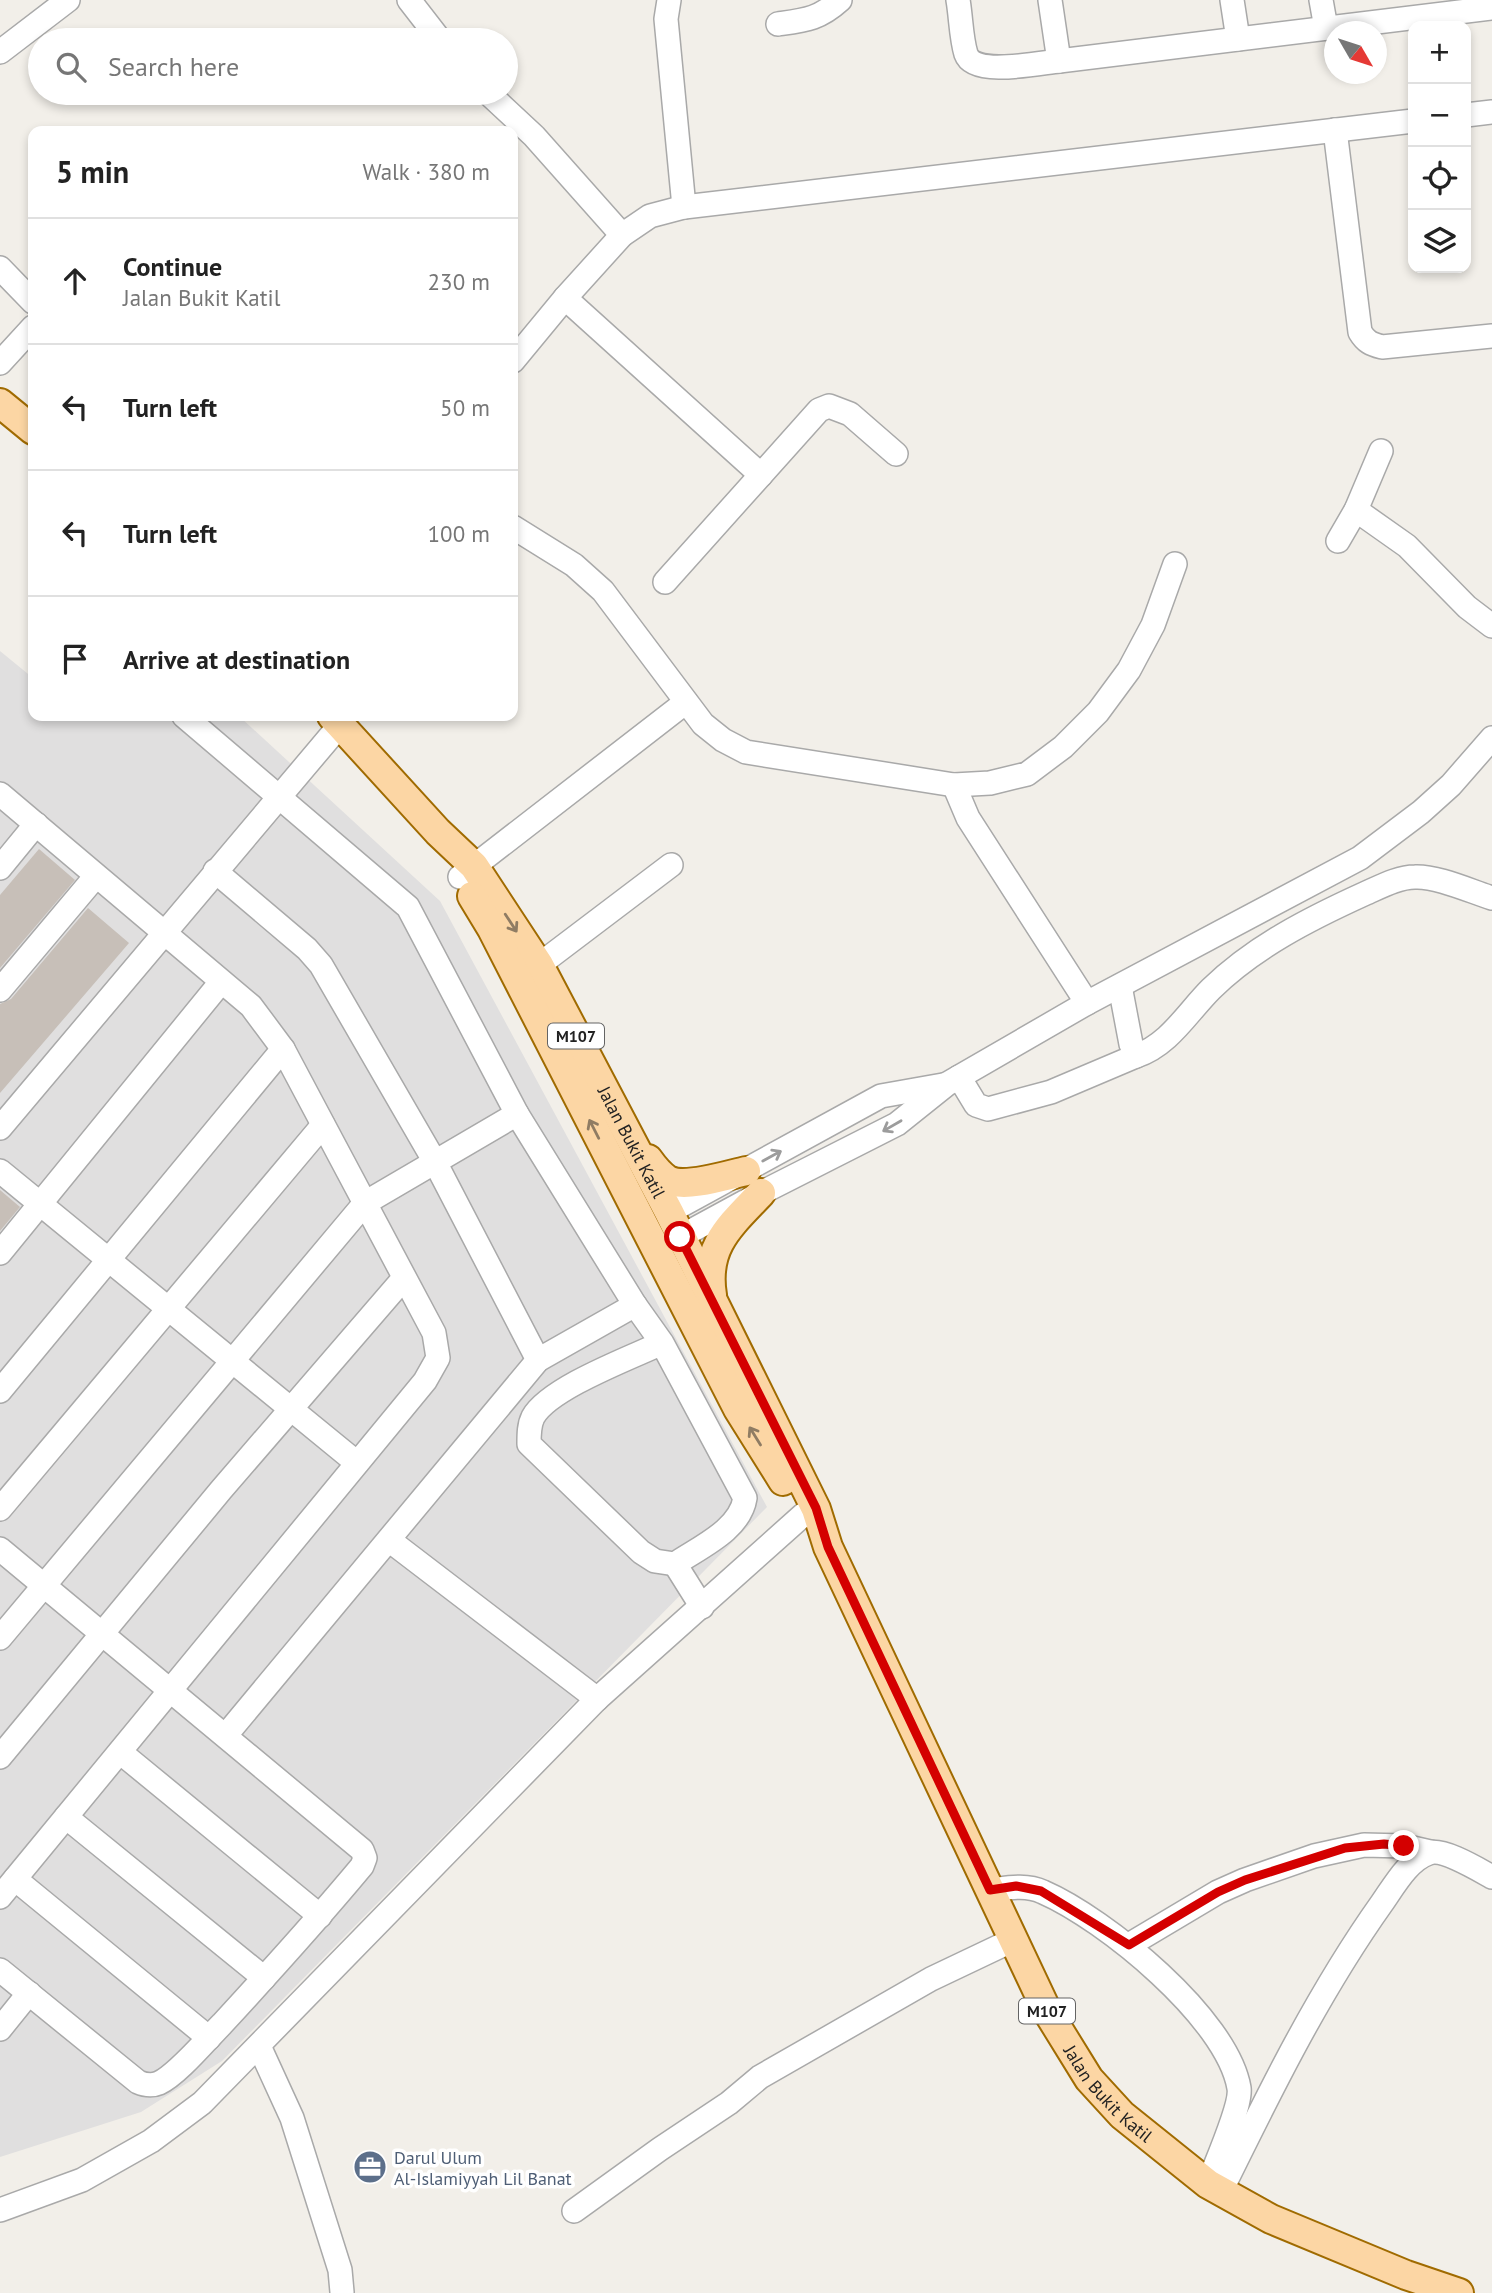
<!DOCTYPE html>
<meta charset="utf-8">
<style>
body{margin:0;font-family:"PT Sans",sans-serif;background:#f2f2f2;color:#222}
.controls{position:absolute;right:21px;top:21px;display:grid;overflow:hidden;border-radius:14px;box-shadow:0 4px 10px #0003}
.controls button{width:63px;height:63px;display:grid;place-items:center;padding:0;border:0;border-bottom:2px solid #e0e0e0;background:#fff;color:#222;font:35px sans-serif}
.compass{position:absolute;left:1324px;top:21px;width:63px;height:63px;border-radius:50%;background:#fff;box-shadow:0 4px 10px #0003;rotate:129deg}
.stop{position:absolute;width:21px;height:21px;margin:-16px;border:5px solid #d40000;border-radius:50%;background:#fff}
.stop.end{background:#d40000;border-color:#fff;box-shadow:0 2px 7px #0008}
.list{margin:0;padding:0;list-style:none}
h2{display:flex;justify-content:space-between;align-items:center;height:91px;margin:0;padding:0 28px;font-size:30px}
h2 small{font-size:23px;font-weight:400;color:#767676}
.list li{display:grid;grid-template-columns:46px 1fr auto;gap:21px;align-items:center;box-sizing:border-box;height:126px;padding:0 28px;border-top:2px solid #e0e0e0}
.list b{display:block;font-size:26px;white-space:nowrap}
.list p{margin:0;font-size:23px;white-space:nowrap;color:#767676}
.list em{font-size:23px;font-style:normal;color:#767676}
.icon{flex:none;width:38px;height:38px;fill:none;stroke:currentColor;stroke-width:2;stroke-linecap:round;stroke-linejoin:round}
.map{position:relative;flex:none;width:1492px;height:2293px;overflow:hidden}
.search{position:absolute;background:#fff;box-shadow:0 4px 10px #0003;left:28px;top:28px;width:490px;height:77px;display:flex;align-items:center;gap:18px;box-sizing:border-box;padding:0 24px;border-radius:38px;color:#767676;font-size:26px}
.panel{position:absolute;background:#fff;box-shadow:0 4px 10px #0003;left:28px;top:126px;width:490px;height:595px;border-radius:14px}
.map>svg:first-child{display:block}
</style>
<div class="map">
<svg width="1492" height="2293" viewBox="0 0 1492 2293">
<rect width="100%" height="100%" fill="#f2efe9"/>
<polygon fill="#e0dfdf" points="0,651 33,678 33,716 239,716 440,901 767,1507 222,2061 141,2112 0,2157"/>
<g fill="#c7bfb8">
<polygon points="39,849 75,880 0,968 0,895"/>
<polygon points="88,908 129,943 0,1093 0,1004 11,999"/>
<polygon points="0,1190 20,1207 0,1231"/>
</g>
<g fill="none" stroke-linecap="round" stroke-linejoin="round">
<defs>
<g id="minor">
<polyline points="409,0 440,40"/>
<polyline points="669,0 666,19 684,207"/>
<path d="M958,0C961,17 961,38 966,54C974,77 1039,63 1059,61L1492,8"/>
<polyline points="1050,0 1059,61"/>
<polyline points="1232,0 1238,39"/>
<polyline points="1321,0 1326,28"/>
<path d="M778,24C806,20 819,19 840,0"/>
<polyline points="0,52 68,0"/>
<polyline points="488,93 534,136 622,235"/>
<polyline points="1466,115 1492,112"/>
<path d="M1335,130L1360,332C1366,342 1371,344 1382,347L1492,336"/>
<polyline points="0,268 33,302"/>
<polyline points="565,298 761,475"/>
<polyline points="513,361 565,298 622,235 650,216 684,207 1413,121"/>
<polyline points="0,363 33,327"/>
<polyline points="1356,510 1407,546 1467,607 1492,626"/>
<polyline points="513,527 574,565 603,591 703,724 723,740 746,752 954,785 990,783 1027,774 1063,747 1098,712 1129,670 1153,625 1175,564"/>
<polyline points="1338,541 1356,510 1381,451"/>
<polyline points="665,582 819,410 829,406 850,414 896,454"/>
<path d="M184,716L408,907L517,1114L635,1305L662,1343L745,1498C740,1530 700,1547 675,1564L655,1561L641,1552L529,1444C529,1434 529,1425 533,1417C549,1388 630,1358 662,1343"/>
<polyline points="954,785 968,818 1087,1003"/>
<polyline points="0,794 251,1006 283,1049 434,1333 438,1358 425,1381 0,1897"/>
<polyline points="0,868 36,824"/>
<polyline points="215,871 307,949 321,965 435,1162 538,1360"/>
<polyline points="460,877 686,702"/>
<polyline points="539,965 671,865"/>
<path d="M1120,986L1131,1044L1136,1056C1169,1045 1187,1013 1211,989C1254,947 1309,919 1364,894C1380,887 1398,877 1415,877C1437,876 1470,891 1492,898"/>
<polyline points="0,990 96,876"/>
<polyline points="959,1077 976,1105 988,1109 1051,1092 1136,1056"/>
<polyline points="0,1128 340,725"/>
<polyline points="0,1171 357,1463"/>
<polyline points="669,1212 881,1096 943,1085"/>
<polyline points="680,1237 761,1193 897,1124 947,1084 1087,1003 1360,858 1421,812 1451,785 1492,738"/>
<polyline points="0,1253 221,982"/>
<polyline points="0,1391 283,1049"/>
<polyline points="0,1509 323,1125"/>
<polyline points="389,1540 597,1699"/>
<path d="M0,1549L362,1850L365,1858L362,1866C317,1920 270,1972 222,2024C207,2039 177,2075 159,2083C152,2086 145,2085 138,2082L0,1970"/>
<polyline points="675,1564 702,1607"/>
<polyline points="0,1638 365,1203 517,1114"/>
<polyline points="226,1735 538,1360 635,1305"/>
<polyline points="120,1752 320,1916"/>
<polyline points="0,1757 221,1490 404,1278"/>
<polyline points="66,1817 264,1978"/>
<polyline points="15,1879 209,2038"/>
<path d="M990,1890C1007,1888 1026,1884 1043,1892C1105,1919 1227,2018 1239,2088C1242,2105 1215,2165 1208,2184"/>
<polyline points="1129,1945 1218,1892 1245,1880 1314,1856 1364,1845 1404,1846 1430,1852"/>
<polyline points="0,2029 29,1993"/>
<polyline points="259,2046 292,2118 340,2270 342,2292"/>
<path d="M1221,2191C1269,2093 1318,1993 1382,1903C1394,1886 1408,1860 1429,1853C1443,1848 1479,1870 1492,1877"/>
<polyline points="0,2210 82,2180 151,2141 202,2103 597,1699 803,1515 816,1509"/>
<polyline points="574,2211 660,2149 729,2103 760,2077 931,1979 1013,1940"/>
</g>
<g id="major">
<polyline points="0,403 33,430"/>
<path id="s1" d="M332,716L438,832L474,866L539,965L669,1212L816,1509L828,1547L1047,2011L1089,2079L1122,2115L1208,2184L1271,2219L1406,2275L1459,2293"/>
<polyline points="472,896 492,929 738,1409 783,1481"/>
<path d="M648,1159C653,1166 660,1175 668,1180C685,1189 728,1175 746,1171"/>
<path d="M712,1295C704,1246 731,1225 761,1193"/>
</g>
</defs>
<use href="#minor" stroke="#a9a9a9" stroke-width="26"/>
<use href="#major" stroke="#a06b00" stroke-width="32"/>
<use href="#minor" stroke="#fff" stroke-width="23"/>
<use href="#major" stroke="#fcd6a4" stroke-width="28"/>
</g>
<defs><path id="oneway-shaft" d="M-6 0H5M1.5-3L5.5 0L1.5 3" fill="none" stroke-width="1.6" stroke-linecap="round" stroke-linejoin="round" transform="scale(1.75)"/></defs>
<g stroke="#8f7c63">
<use href="#oneway-shaft" transform="translate(511 923) rotate(57)"/>
<use href="#oneway-shaft" transform="translate(594 1129) rotate(-117)"/>
<use href="#oneway-shaft" transform="translate(755 1436) rotate(-122)"/>
</g>
<g stroke="#9c9c9c">
<use href="#oneway-shaft" transform="translate(892 1126) rotate(150)"/>
<use href="#oneway-shaft" transform="translate(772 1156) rotate(-29)"/>
</g>
<g fill="none" stroke-linecap="round" stroke-linejoin="round">
<polyline stroke="#d40000" stroke-width="9" points="680,1237 816,1508 828,1547 990,1890 1016,1886 1041,1891 1129,1945 1218,1892 1245,1880 1345,1848 1384,1844 1404,1846"/>
</g>
<defs>
<symbol id="office-disc" viewBox="-11 -11 22 22"><circle r="9.5" fill="#5c6f8a" stroke="#fff"/><path d="M-6-3h4V-5.5h4V-3h4V5H-6ZM-1-4.5V-3h2v-1.5ZM-6 0V1H6V0Z" fill="#fff"/></symbol>
</defs>
<g fill-rule="evenodd">
<use href="#office-disc" x="351" y="2148" width="38" height="38"/>
</g>
<g text-anchor="middle" dominant-baseline="central" stroke-width="7" stroke-linejoin="round" paint-order="stroke">
<g fill="#fff" stroke="#646464" stroke-width="2">
<rect x="548" y="1023.5" width="56" height="25" rx="5"/>
<rect x="1019" y="1998.5" width="56" height="25" rx="5"/>
</g>
<g font-size="16" font-weight="bold" fill="#222">
<text x="576" y="1036">M107</text>
<text x="1047" y="2011">M107</text>
</g>
<g font-size="18" fill="#222" stroke="#fff">
<text stroke="none"><textPath href="#s1" startOffset="525">Jalan Bukit Katil</textPath></text>
<text stroke="none"><textPath href="#s1" startOffset="1592">Jalan Bukit Katil</textPath></text>
</g>
<g font-size="18" fill="#4e5e75" stroke="#fff" text-anchor="start">
<text x="394" y="2157">Darul Ulum<tspan x="394" dy="21">Al-Islamiyyah Lil Banat</tspan></text>
</g>
</g>
</svg>
<div class="controls">
<button>+</button>
<button>−</button>
<button><svg class="icon" aria-label="locate" viewBox="0 0 24 24"><circle cx="12" cy="12" r="6"/><path d="M12 2v4M12 18v4M2 12h4M18 12h4"/></svg></button>
<button><svg class="icon" aria-label="layers" viewBox="0 0 24 24"><path d="M12 4l9 5-9 5-9-5zM3 14l9 5 9-5"/></svg></button>
</div>
<svg class="compass" viewBox="-18 -18 36 36"><path d="M0-13l5 13h-10z" fill="#e53935"/><path d="M0 13l5-13h-10z" fill="#767676"/></svg>
<div class="stop" style="left:680px;top:1237px"></div>
<div class="stop end" style="left:1404px;top:1846px"></div>
<div class="search"><svg class="icon" aria-label="search" viewBox="0 0 24 24"><circle cx="10" cy="10" r="6"/><path d="M15 15l6 6"/></svg>Search here</div>
<section class="panel">
<h2>5 min<small>Walk · 380 m</small></h2>
<ul class="list">
<li><svg class="icon" aria-label="ahead" viewBox="0 0 24 24"><path d="M12 20V5M6 11l6-6 6 6"/></svg><div><b>Continue</b><p>Jalan Bukit Katil</p></div><em>230 m</em></li>
<li><svg class="icon" aria-label="left" viewBox="0 0 24 24"><path d="M17 20v-9H6M10 6l-5 5 5 5"/></svg><div><b>Turn left</b></div><em>50 m</em></li>
<li><svg class="icon" aria-label="left" viewBox="0 0 24 24"><path d="M17 20v-9H6M10 6l-5 5 5 5"/></svg><div><b>Turn left</b></div><em>100 m</em></li>
<li><svg class="icon" aria-label="arrive" viewBox="0 0 24 24"><path d="M6 21V4h12l-3 4 3 4H6"/></svg><div><b>Arrive at destination</b></div></li>
</ul>
</section>
</div>
